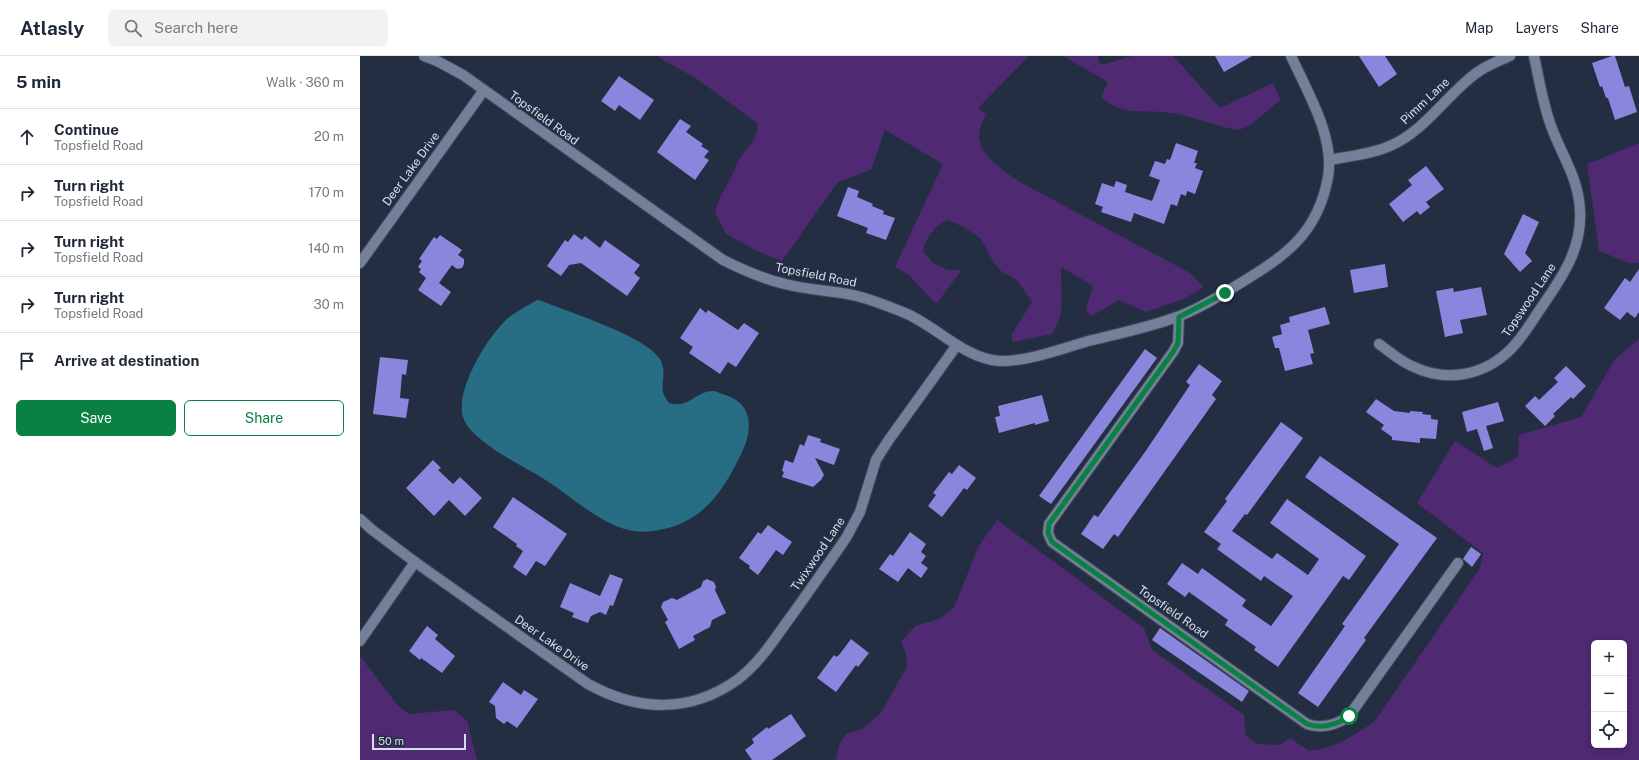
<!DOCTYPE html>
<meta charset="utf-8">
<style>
body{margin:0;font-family:"Public Sans",sans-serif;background:#f2f2f3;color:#1f2937}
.controls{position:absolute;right:12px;bottom:12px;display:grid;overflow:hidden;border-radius:6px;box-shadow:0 2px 6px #0003}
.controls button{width:36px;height:36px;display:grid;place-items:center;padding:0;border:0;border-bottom:1px solid #e0e1e3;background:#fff;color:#1f2937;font:20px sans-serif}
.scale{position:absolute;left:12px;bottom:10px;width:94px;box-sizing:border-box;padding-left:4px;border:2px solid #d6ddeb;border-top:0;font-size:11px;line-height:14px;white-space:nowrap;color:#d6ddeb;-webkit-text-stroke:3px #242e43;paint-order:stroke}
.stop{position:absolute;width:12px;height:12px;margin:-9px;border:3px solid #0b8043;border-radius:50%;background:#fff}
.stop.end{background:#0b8043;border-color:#fff;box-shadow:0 1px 4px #0008}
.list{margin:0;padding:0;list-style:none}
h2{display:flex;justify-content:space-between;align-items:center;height:52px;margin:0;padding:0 16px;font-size:17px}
h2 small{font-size:13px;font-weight:400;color:#747a83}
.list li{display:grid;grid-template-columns:26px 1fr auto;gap:12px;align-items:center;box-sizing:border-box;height:56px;padding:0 16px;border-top:1px solid #e0e1e3}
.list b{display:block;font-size:15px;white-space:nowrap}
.list p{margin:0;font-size:13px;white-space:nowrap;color:#747a83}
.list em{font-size:13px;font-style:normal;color:#747a83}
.actions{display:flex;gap:8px;padding:12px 16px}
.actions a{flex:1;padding:9px 0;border:1px solid #0b8043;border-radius:6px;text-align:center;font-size:14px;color:#0b8043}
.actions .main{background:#0b8043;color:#fff}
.icon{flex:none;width:22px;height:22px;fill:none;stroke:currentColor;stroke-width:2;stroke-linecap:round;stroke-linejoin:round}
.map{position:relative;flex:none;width:1279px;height:704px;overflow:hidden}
header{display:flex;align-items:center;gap:24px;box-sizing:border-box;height:56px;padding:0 20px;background:#fff;border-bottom:1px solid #e0e1e3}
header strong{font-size:19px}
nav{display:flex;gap:22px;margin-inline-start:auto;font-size:14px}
.search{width:280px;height:36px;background:#f2f2f3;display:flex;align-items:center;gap:10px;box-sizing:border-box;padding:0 14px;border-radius:6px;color:#747a83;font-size:15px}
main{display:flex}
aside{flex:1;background:#fff}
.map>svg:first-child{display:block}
</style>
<header>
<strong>Atlasly</strong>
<div class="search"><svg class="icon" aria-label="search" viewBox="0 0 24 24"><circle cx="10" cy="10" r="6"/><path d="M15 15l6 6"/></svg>Search here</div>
<nav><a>Map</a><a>Layers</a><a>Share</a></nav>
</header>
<main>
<aside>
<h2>5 min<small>Walk · 360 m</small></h2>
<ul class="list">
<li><svg class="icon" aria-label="ahead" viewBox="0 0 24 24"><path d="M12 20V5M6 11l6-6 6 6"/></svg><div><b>Continue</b><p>Topsfield Road</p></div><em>20 m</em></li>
<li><svg class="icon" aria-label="right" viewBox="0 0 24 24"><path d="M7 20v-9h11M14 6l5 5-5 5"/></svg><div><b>Turn right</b><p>Topsfield Road</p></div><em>170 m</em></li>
<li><svg class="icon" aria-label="right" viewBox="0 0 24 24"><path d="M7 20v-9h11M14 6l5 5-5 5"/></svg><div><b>Turn right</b><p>Topsfield Road</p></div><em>140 m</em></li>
<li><svg class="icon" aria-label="right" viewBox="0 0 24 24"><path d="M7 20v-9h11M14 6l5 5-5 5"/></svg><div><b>Turn right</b><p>Topsfield Road</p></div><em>30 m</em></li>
<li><svg class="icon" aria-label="arrive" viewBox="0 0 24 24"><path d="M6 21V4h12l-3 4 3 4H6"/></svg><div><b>Arrive at destination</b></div></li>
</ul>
<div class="actions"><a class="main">Save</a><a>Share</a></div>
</aside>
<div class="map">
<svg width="1279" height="704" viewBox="0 0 1279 704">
<rect width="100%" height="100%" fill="#242e43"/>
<g fill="#4f2971" fill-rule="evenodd">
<path d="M298,0H669L618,52L626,58C624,63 621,67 620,72C613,96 642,113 658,125L830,217L844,231L824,243L786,256L759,244L732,260L727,256L726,252L733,230L701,211C700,237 707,255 692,278L653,286L651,279L672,246L657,224L642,216L634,207L621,183L604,171L587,164C575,170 565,182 563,195L573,207L588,214H599L600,216L577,247L574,246L549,219L535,211L583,108L525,74L511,114L478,126L422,205L397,195L366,178L355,156C358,143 366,132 372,119C374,116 375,112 377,108C383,94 401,83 397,67L337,23L303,4Z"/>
<path d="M703,0H738L739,6L742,9L772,0H813L860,52L913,27L920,42V44L892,68L879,74C856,71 834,60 811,57C785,53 762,61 741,41L748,26Z"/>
<polygon points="1279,87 1279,207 1269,207 1239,195 1227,108"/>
<path d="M1279,283V704H476L479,689L486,678L502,673L520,658L547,611L546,597L541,586L555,570L579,563L594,552L618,491L637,464L784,572L792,594L884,659L886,680L897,688L920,689L930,682L949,695C974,693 995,679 1015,665L1120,512L1123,497L1057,447L1095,385L1137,412L1158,401L1159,379L1221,361L1255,303ZM1234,587H1264V689H1234Z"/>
<polygon points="0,600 38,650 49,658 94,654 107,665 117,704 0,704"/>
</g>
<path fill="#276e84" d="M177,244L182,245C210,257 284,279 300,303C307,316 301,326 303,336C304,340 307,344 309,347C329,353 336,335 353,335C357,335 361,338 365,339C393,347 393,373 382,396C364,434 344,466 299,474C283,477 271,476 256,470C228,458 206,436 179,420C159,408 110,384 103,361C95,334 127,282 145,265C154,256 166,251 177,244Z"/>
<g fill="#8a85dd">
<polygon points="855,0 892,0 864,16"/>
<polygon points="999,0 1025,0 1037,18 1019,31"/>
<polygon points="1252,0 1255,0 1265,31 1269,30 1277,56 1255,64 1248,42 1246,42 1242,30 1240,31 1232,7"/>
<polygon points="259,20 294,44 280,64 259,49 255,55 241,45"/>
<polygon points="320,63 331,70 326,76 343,88 341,90 349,95 344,101 349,104 335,124 297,96"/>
<polygon points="816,87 838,95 834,107 837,107 835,112 843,115 835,138 827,135 826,140 821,138 817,150 811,148 804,168 774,157 771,166 741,156 743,151 735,148 742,127 754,131 756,125 767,129 765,136 792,145 800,124 789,120 795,105 805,108 807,103 810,104"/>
<polygon points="1066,110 1084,133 1066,146 1070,151 1060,159 1057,155 1043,166 1029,148 1052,129 1048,124"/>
<polygon points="488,131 499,135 497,141 513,148 512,150 524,155 523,158 535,162 526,184 506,177 508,172 477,160"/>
<polygon points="1163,158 1179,166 1165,197 1172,205 1160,216 1144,198"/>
<polygon points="214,178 222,184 225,180 240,192 245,184 280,209 274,217 280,222 267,240 221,207 209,209 201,220 187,210 205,184 208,186"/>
<polygon points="80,179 102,194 98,199 104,203 104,208 102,212 97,213 92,209 79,227 91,236 81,250 58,234 66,222 59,216 61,213 58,211 62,205 59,203 74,181 77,183"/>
<polygon points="1025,208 1028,231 994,237 990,214"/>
<polygon points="1279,213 1279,256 1275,262 1267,256 1260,264 1244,252 1265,222 1270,226"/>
<polygon points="1121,231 1127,259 1100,264 1103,277 1085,281 1076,235 1093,232 1094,236"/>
<polygon points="965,251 970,268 948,274 954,297 950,298 953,308 925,315 919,292 915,292 912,281 922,278 920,269 930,266 929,261"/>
<polygon points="340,252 346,257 348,254 378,274 384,267 399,277 376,311 368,306 360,318 329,297 333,291 320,282"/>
<polygon points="785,293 797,302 691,448 679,440"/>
<polygon points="20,301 48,304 46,319 42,318 40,342 49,343 46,362 13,358"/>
<polygon points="839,308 862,325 852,339 856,343 758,481 754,478 743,493 721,478 734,459 738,461 785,396 830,329 826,326"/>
<polygon points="1206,310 1226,330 1213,343 1211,341 1193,358 1195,360 1185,370 1165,350 1175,340 1179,344 1198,326 1194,322"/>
<polygon points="682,339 689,365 675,369 675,367 639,377 635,361 640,360 638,350"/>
<polygon points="1016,343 1034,355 1050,357 1050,355 1063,356 1062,358 1071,359 1071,363 1078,364 1076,383 1060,382 1060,387 1032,384 1032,381 1021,373 1024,369 1006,356"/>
<polygon points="1138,346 1144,365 1126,370 1133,392 1124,395 1117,373 1107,376 1102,356"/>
<polygon points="921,366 943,382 887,459 885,458 872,475 912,503 917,497 948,519 959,503 910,467 927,443 1006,500 989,524 983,520 918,611 894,594 896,591 865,569 868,564 829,536 825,541 807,528 822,507 838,518 842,512 886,544 882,550 911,570 933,540 904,520 901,525 857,493 861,488 844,476 867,445 865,443"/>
<polygon points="448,379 461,383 460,386 480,393 474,409 455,402 464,419 461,424 453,431 422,421 424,416 422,415 425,404 433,407 440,388 444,390"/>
<polygon points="960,400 1077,482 1004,582 1006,584 958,651 938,637 985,570 982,568 1039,488 945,421"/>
<polygon points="73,404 81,412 78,414 93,428 100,421 122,442 105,460 89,444 74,460 46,432"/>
<polygon points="599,409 616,422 607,434 604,432 582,461 568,450 576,439 573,437 589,416 592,418"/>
<polygon points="153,441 207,478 185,510 176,505 166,520 153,511 163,495 156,490 157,488 133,471"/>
<polygon points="408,469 432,486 423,499 416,494 398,519 389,512 390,510 379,502 398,476 401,478"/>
<polygon points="550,476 566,488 561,496 566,500 561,507 568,512 561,522 548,512 538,526 519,513 530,498 533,500"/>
<polygon points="1111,491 1121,498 1112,511 1103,503"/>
<polygon points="250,518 263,523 253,550 250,549 246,559 240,556 231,560 228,567 212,561 214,557 200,551 210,527 240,540"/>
<polygon points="347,523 354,526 356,531 355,534 366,557 352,564 350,571 333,580 335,584 319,593 305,566 308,564 301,551 303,546 312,542 317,544 341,531 343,525"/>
<polygon points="67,570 78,579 75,583 95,600 82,617 61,602 60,604 49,595"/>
<polygon points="800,572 889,635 882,646 792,584"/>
<polygon points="491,583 509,597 498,611 496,609 476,636 457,622 474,599 476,601 479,599"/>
<polygon points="143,626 161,639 164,634 178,643 157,672 147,665 144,668 136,662 135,650 129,646"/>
<polygon points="431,658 446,680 412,704 392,704 385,694 394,687 392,683 407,671 408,673"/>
</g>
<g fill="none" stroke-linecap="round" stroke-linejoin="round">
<defs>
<g id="minor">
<path d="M64,0L77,5L103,19L363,204C383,214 403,223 425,228C443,233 463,234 482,237C503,240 525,249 545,257C576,270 605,303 640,305C665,306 701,293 725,286C756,278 787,272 817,261C839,253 860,240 879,228C925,200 958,178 968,121C975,81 947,35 931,0"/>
<path d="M970,104C990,100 1013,98 1032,89C1065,74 1086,40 1115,18C1125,10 1138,5 1150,0"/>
<polyline points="0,207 124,34"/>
<path d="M819,261L818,287L813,296L689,468L688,477L692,486L947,668C961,673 977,669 989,660L1098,507"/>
<path d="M1019,288C1030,296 1041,306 1054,311C1088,327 1125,319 1151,293C1164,280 1173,263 1183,249C1203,220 1222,192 1220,155C1219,123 1202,100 1191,70C1183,48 1179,23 1174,0"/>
<path d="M0,463L11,473L55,506L228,628C277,655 329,658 377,624C400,607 415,582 432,559C450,534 468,508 486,482L500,456L516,404L528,385L597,289"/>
<polyline points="0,585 55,506"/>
</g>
</defs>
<use href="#minor" stroke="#414a5b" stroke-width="12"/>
<use href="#minor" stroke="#74809a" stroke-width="10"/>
</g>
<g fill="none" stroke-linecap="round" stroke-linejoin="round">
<path stroke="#0b8043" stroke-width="5" d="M865,237L819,261L818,287L813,296L689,468L688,477L692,486L947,668C961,673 977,669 989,660"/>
</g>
<g text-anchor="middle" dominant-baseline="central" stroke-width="4" stroke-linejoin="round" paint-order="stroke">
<g font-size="12" fill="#d6ddeb" stroke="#242e43">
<text transform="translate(1065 45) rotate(-43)">Pimm Lane</text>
<text transform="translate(184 62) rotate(36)">Topsfield Road</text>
<text transform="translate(51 113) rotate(-54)">Deer Lake Drive</text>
<text transform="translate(456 219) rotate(11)">Topsfield Road</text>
<text transform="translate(1169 244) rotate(-56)">Topswood Lane</text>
<text transform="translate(458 498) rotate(-56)">Twixwood Lane</text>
<text transform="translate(813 556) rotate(35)">Topsfield Road</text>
<text transform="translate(192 587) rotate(35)">Deer Lake Drive</text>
</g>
</g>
</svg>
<div class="controls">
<button>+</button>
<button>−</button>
<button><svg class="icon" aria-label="locate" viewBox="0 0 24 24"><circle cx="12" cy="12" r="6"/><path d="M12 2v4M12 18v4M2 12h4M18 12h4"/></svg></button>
</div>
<div class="scale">50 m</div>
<div class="stop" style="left:989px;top:660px"></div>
<div class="stop end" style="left:865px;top:237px"></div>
</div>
</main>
